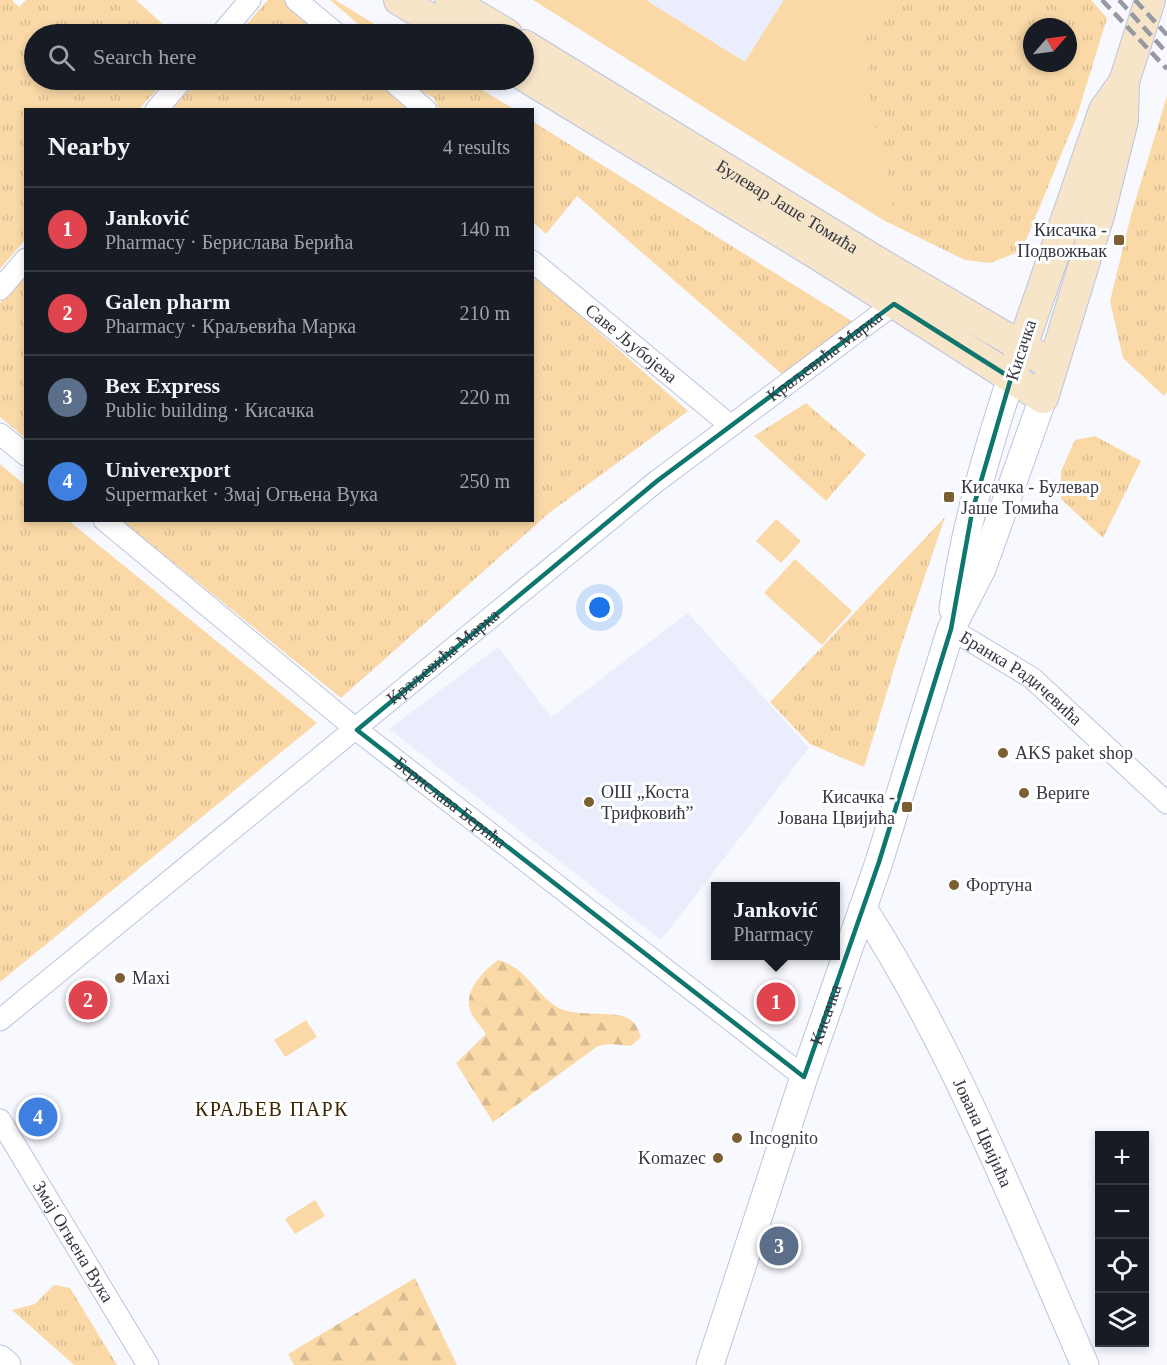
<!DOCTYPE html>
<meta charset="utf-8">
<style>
body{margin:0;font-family:"Times New Roman",serif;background:#242831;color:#f1f3f6}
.controls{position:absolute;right:18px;bottom:18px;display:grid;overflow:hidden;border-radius:0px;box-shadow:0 3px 9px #0003}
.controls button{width:54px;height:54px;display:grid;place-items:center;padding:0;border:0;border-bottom:2px solid #363941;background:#171b24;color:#f1f3f6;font:30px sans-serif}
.compass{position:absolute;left:1023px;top:18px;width:54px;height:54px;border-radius:50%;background:#171b24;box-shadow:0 3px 9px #0003;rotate:62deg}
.you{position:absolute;left:600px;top:608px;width:21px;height:21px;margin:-15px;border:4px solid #fff;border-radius:50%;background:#1a73e8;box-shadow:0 0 0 9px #1a73e833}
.badge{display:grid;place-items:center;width:39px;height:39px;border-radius:50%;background:#0b8043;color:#fff;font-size:20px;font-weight:700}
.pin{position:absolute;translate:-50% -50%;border:3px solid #fff;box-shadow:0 2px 6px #0006}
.popup{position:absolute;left:711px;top:882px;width:129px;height:78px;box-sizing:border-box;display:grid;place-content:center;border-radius:0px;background:#171b24;filter:drop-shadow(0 2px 4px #0005);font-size:20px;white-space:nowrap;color:#9ea1a6}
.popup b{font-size:22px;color:#f1f3f6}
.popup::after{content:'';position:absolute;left:50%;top:100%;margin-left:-12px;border:12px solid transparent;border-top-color:#171b24}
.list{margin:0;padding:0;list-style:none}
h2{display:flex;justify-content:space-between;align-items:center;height:78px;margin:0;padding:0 24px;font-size:26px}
h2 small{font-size:20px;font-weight:400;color:#9ea1a6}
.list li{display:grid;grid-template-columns:39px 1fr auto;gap:18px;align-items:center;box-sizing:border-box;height:84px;padding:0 24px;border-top:2px solid #363941}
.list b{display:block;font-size:22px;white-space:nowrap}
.list p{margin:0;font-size:20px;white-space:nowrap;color:#9ea1a6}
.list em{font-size:20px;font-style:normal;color:#9ea1a6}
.icon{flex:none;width:33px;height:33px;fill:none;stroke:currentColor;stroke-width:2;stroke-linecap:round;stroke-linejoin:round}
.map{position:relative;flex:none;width:1167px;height:1365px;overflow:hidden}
.search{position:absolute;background:#171b24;box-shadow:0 3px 9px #0003;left:24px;top:24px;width:510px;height:66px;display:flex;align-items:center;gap:15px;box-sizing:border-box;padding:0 21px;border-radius:33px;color:#9ea1a6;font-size:22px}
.panel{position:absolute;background:#171b24;box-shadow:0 3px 9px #0003;left:24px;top:108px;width:510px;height:414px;border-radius:0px}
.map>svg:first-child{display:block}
</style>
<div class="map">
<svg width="1167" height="1365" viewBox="0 0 1167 1365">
<defs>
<pattern id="grass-tufts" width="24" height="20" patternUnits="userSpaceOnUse" patternTransform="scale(1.5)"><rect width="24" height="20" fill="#fad9a7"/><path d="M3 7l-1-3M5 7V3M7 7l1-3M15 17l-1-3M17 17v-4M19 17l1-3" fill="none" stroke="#d7bb91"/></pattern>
<pattern id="forest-firs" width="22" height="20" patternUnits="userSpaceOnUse" patternTransform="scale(1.5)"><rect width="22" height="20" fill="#fad9a7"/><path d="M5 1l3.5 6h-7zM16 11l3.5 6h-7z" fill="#d7bb91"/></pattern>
</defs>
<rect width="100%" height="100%" fill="#f8f9ff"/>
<g fill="#eaedfc">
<polygon points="646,0 784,0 745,62"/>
<polygon points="688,613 809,748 661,940 389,729 498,647 551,717"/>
</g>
<g fill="url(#grass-tufts)" fill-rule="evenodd">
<polygon points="0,0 12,0 19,7 26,0 136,0 174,34 34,34 34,80 166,80 139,109 26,110 25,240 0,269"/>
<polygon points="268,0 284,0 324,34 238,34"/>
<polygon points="330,0 335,0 391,34 370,34"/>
<path d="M784,0H1091L1107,18L1077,116L1026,240L1016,253L990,263L965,260L885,221L707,109L739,58L745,62ZM1032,27H1068V63H1032Z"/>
<polygon points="198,80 375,80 409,109 171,109"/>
<polygon points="422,80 465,80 514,109 439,109 434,98 419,90 425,82"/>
<polygon points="1167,96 1167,392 1164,396 1123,358 1110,301 1131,215"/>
<polygon points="532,121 858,325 784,376 577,196 546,234 533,222"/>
<polygon points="25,274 25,438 0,417 0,303"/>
<polygon points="533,274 688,411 549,513 341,698 122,521 532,520"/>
<polygon points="806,403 866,455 826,501 754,436"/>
<polygon points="1095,436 1141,461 1103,538 1061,499 1061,471 1075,440"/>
<polygon points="0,464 25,485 26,520 69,521 317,723 0,982"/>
<polygon points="945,517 901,646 864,767 810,744 770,702"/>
<polygon points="54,1285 70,1288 117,1365 74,1365 12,1310 35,1304"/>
</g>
<g fill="url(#forest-firs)">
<path d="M498,960C528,968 535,995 559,1008C578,1018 620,1009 632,1021C636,1024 639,1032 641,1037L631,1046L610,1044L598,1046L493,1122L456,1063L486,1034C482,1028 476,1021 472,1015C461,993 482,972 498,960Z"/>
<polygon points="415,1278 457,1365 294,1365 288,1354"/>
</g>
<g fill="#fad9a7">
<polygon points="533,0 646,0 745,62 784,0 973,0 887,7 866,35 871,110 894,201 885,221"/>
<polygon points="776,519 801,541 781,563 756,541"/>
<polygon points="795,559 852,611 822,645 764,593"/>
<polygon points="306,1020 317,1037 285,1057 274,1040"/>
<polygon points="315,1200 325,1216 295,1234 285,1219"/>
</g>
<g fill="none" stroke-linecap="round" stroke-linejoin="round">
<defs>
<g id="minor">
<polyline points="296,0 337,34"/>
<polyline points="221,34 250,0"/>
<polyline points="391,80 426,110"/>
<polyline points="156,110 182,80"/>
<path id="s1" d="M532,261L731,426"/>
<polyline points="0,289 26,259"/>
<polyline points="0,434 26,455"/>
<path id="s2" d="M104,520L357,730L804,1077"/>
<path id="s3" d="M951,629L1032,678L1167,803"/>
<path id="s4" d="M0,1020L657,481L894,304"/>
<path id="s5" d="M0,1120L148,1365"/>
</g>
<g id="tertiary">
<path d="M953,609C964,530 986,454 1011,378"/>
<path id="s6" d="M863,908C954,1050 1017,1210 1085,1365"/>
<polyline points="0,1359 7,1365"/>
<path id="s7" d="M710,1365L804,1077L879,862L951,629L982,569L1043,398"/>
</g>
<g id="secondary">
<polyline points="399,0 456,34"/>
<polyline points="450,0 507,34"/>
<path id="s8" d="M524,45L871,258L1053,365"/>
<polyline points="524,76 820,256 1043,398 1100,212 1123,120 1124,82 1150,0"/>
<polyline points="1016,364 1104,110 1124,82"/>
</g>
</defs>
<use href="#minor" stroke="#bcc3df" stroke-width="23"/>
<use href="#tertiary" stroke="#bcc3df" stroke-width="29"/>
<use href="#secondary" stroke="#bcc3df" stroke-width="32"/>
<use href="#minor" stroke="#fff" stroke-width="21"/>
<use href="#tertiary" stroke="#fff" stroke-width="27"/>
<use href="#secondary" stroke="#f6e5c9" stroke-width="30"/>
<g stroke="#9798a1" stroke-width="4.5" stroke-dasharray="12 6" stroke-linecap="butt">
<polyline points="1102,0 1167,69"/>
<polyline points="1119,0 1167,53"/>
<polyline points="1135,0 1167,35"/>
</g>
</g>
<path fill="none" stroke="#0f766e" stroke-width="4.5" stroke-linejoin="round" d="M894,304L1011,378L972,512L951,629L879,862L804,1077L357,730L657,481Z"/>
<g fill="#7b5e31" stroke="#fff" stroke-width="2">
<rect x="1113" y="234" width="12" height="12" rx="3"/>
<rect x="943" y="491" width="12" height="12" rx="3"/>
<circle cx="1003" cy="753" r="6"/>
<circle cx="1024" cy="793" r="6"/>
<circle cx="589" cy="802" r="6"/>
<rect x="901" y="801" width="12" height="12" rx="3"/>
<circle cx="954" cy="885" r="6"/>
<circle cx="120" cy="978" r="6"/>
<circle cx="737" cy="1138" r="6"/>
<circle cx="718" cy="1158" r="6"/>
</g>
<g text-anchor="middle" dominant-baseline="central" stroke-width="6" stroke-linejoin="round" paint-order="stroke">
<g font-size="18" fill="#353743" stroke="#fff">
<text stroke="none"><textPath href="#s8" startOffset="309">Булевар Јаше Томића</textPath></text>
<text stroke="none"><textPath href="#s1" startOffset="129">Саве Љубојева</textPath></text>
<text transform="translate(1021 350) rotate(-72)">Кисачка</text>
<text stroke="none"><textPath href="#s4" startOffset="1059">Краљевића Марка</textPath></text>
<text stroke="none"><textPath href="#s4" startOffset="573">Краљевића Марка</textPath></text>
<text stroke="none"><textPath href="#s3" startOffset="86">Бранка Радичевића</textPath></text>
<text stroke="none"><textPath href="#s2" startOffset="447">Берислава Берића</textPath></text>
<text stroke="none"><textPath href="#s7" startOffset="369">Кисачка</textPath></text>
<text stroke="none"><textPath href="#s6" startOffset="255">Јована Цвијића</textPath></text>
<text stroke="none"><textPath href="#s5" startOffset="142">Змај Огњена Вука</textPath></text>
</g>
<g font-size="18" fill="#353743" stroke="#fff" text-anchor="start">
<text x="1107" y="230" text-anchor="end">Кисачка -<tspan x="1107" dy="21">Подвожњак</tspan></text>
<text x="961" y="487">Кисачка - Булевар<tspan x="961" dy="21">Јаше Томића</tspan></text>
<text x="1015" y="753">AKS paket shop</text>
<text x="601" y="792">ОШ „Коста<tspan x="601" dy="21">Трифковић”</tspan></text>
<text x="1036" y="793">Вериге</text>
<text x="895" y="797" text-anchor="end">Кисачка -<tspan x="895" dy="21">Јована Цвијића</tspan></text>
<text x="966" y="885">Фортуна</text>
<text x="132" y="978">Maxi</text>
<text x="749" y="1138">Incognito</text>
<text x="706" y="1158" text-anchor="end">Komazec</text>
</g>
<g font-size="20" letter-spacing="1.5" fill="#3b2600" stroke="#fff">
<text x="272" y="1109">КРАЉЕВ ПАРК</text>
</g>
</g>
</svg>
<div class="controls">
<button>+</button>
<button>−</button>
<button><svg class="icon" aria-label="locate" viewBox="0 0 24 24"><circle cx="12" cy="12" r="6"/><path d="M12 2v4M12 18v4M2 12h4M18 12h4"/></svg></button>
<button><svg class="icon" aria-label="layers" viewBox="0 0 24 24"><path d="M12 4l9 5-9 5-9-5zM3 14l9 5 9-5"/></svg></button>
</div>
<svg class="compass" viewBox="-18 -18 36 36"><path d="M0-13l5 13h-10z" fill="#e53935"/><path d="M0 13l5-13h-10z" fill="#9ea1a6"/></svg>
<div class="you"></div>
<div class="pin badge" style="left:776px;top:1002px;background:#e0444e">1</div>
<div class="popup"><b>Janković</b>Pharmacy</div>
<div class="pin badge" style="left:88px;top:1000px;background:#e0444e">2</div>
<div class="pin badge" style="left:779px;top:1246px;background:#5c6f8a">3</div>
<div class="pin badge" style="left:38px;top:1117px;background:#3f7fe0">4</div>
<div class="search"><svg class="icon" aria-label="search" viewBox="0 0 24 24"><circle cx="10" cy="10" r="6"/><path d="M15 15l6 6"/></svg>Search here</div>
<section class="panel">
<h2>Nearby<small>4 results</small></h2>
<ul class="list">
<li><span class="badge" style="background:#e0444e">1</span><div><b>Janković</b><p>Pharmacy · Берислава Берића</p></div><em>140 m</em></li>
<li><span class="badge" style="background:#e0444e">2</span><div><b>Galen pharm</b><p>Pharmacy · Краљевића Марка</p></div><em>210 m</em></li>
<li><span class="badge" style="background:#5c6f8a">3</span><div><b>Bex Express</b><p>Public building · Кисачка</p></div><em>220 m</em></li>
<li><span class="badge" style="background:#3f7fe0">4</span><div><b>Univerexport</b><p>Supermarket · Змај Огњена Вука</p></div><em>250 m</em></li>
</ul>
</section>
</div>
